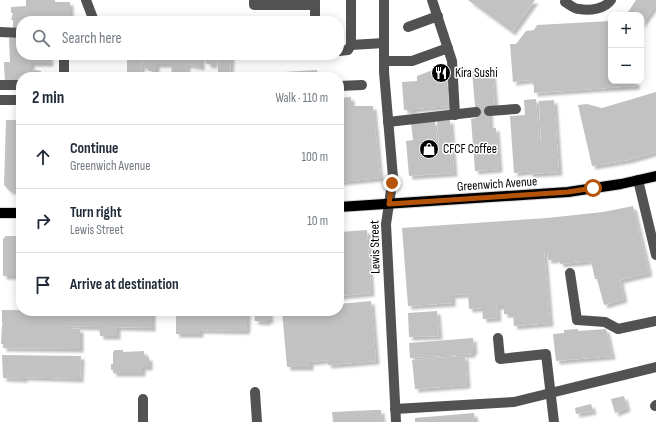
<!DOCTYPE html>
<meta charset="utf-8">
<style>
body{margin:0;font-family:"Sofia Sans Condensed",sans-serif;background:#f2f2f3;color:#1f2937}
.controls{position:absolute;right:12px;top:12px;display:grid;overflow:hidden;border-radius:8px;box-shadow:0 2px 10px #0003}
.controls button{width:36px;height:36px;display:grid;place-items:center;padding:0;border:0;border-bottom:1px solid #e0e1e3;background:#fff;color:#1f2937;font:20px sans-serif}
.stop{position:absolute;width:12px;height:12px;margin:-9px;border:3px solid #b45309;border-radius:50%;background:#fff}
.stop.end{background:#b45309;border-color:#fff;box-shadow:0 1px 4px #0008}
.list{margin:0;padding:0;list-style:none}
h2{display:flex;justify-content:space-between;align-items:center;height:52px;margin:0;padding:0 16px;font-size:17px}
h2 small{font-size:13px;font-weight:400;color:#747a83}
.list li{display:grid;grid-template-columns:26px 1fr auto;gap:12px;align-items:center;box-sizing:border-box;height:64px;padding:0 16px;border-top:1px solid #e0e1e3}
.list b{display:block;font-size:15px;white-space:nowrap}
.list p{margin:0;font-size:13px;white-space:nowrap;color:#747a83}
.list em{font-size:13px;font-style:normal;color:#747a83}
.icon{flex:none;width:22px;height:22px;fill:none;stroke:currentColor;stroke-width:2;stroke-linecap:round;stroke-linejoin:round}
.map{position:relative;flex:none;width:656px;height:422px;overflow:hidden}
.search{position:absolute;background:#fff;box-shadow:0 2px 10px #0003;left:16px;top:16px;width:328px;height:44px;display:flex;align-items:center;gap:10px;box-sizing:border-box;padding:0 14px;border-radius:16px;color:#747a83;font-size:15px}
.panel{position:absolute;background:#fff;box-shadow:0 2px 10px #0003;left:16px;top:72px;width:328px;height:244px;border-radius:16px}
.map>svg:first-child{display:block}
</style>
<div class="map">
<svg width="656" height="422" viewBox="0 0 656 422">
<defs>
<filter id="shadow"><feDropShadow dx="3.5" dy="3.5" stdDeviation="1" flood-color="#0004"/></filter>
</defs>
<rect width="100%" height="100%" fill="#fff"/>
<g fill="#c2c2c2" filter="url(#shadow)">
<polygon points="26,0 55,0 55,2 70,2 70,21 21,21 21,29 13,29 13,20 11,20 13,13 11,13 11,7 26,6"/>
<polygon points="468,0 535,0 512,32"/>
<polygon points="636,0 656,0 656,4 641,25 641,15 626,15"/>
<polygon points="611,21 611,81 636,81 636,86 534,93 534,85 529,80 513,82 510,44 516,44 526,31 534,30 537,25"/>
<polygon points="21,37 21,55 49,55 50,63 31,63 31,69 41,71 41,77 21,77 21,82 5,82 4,65 4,62 10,62 9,38"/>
<polygon points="127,55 142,55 141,76 127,75"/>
<polygon points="143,55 201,55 201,67 187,64 186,74 180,74 180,77 172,77 171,64 156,64 156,71 148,71 148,66 142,66"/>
<polygon points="202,55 215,55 214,65 207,64 207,60 202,60"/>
<polygon points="218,55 231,55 230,72 218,72"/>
<polygon points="446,65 449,106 413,109 413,111 404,110 402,82 417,81 417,76"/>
<polygon points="317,70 318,77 284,77 284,72"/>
<polygon points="492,70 495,107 489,107 490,128 496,128 499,169 475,171 471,119 476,118 472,71"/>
<polygon points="656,92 656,152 628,160 592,166 578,105 587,104 602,108"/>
<polygon points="351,97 351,106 373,106 380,178 339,182 339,98"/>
<polygon points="536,99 539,142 541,142 539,101 554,100 559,172 529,174 529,171 514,173 510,116 525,115 524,100"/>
<polygon points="6,120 21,120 21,193 18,193 17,190 10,191 4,185"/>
<polygon points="450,120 454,173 409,176 406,141 413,140 411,123 435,121 437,144 439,144 437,121"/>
<polygon points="633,206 649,273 620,280 624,299 604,305 597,279 595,279 591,261 560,264 559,259 548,260 547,251 544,251 550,323 514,326 513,314 504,314 504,306 497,306 498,318 483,319 482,308 469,309 468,294 452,295 452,303 408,306 402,228 547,218 603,212"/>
<polygon points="367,230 371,293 339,296 339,232"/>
<polygon points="6,236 21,236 21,276 3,276 3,239"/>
<polygon points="371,301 376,361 328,365 327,360 310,362 310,367 287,367 282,311 339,311 339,304"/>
<polygon points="2,310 152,311 152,328 117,327 117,336 100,336 99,327 68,326 68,328 80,329 80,349 3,348 3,344 1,344 2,325 3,324 2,323"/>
<polygon points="176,311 247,311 247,327 246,331 200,330 200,334 176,334"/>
<polygon points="254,311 269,311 270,320 267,320 267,322 255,321"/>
<polygon points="437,311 439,336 409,337 408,313"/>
<polygon points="578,329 578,331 606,329 612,356 556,361 553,334 564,333 564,330"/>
<polygon points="473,338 474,351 472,351 472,354 410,358 409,343"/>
<polygon points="115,350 123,350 123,352 144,351 144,357 149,357 149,367 142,367 142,373 113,373 113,370 111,370 111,364 113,364 113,352"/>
<polygon points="2,355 81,356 80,379 24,377 24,379 3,378"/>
<polygon points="465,356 467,385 415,389 412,360"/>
<polygon points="624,396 627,408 615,413 611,399"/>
<polygon points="591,404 593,411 576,414 575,408"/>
<polygon points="374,410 381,410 382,422 333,422 332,412"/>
<polygon points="474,413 475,422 415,422 415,418"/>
</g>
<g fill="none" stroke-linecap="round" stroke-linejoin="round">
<defs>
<g id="major">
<polyline points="339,207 568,192 621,184 656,176"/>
<polyline points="0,213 21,213"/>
</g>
</defs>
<use href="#major" stroke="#dbdbdb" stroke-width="12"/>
<g stroke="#525252" stroke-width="10">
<polyline points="86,0 94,21"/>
<polyline points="254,0 254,5 315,5"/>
<polyline points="384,0 384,72 393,177 386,224 396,422"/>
<polyline points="432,0 452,61 455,115"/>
<path d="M566,0L565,2C569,4 574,9 579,9C590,11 605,9 611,0"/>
<polyline points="315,21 315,0"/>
<polyline points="408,27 438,16"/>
<polyline points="0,32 21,33"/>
<polyline points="351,45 384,43"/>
<polyline points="339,51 348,50 351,45 351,0"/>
<polyline points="384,61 412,61 448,48"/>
<polyline points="64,77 64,55"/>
<polyline points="0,85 21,85"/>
<polyline points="339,86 362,85"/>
<polyline points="0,100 21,100"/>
<polyline points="489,111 516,109"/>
<polyline points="388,122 476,112"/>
<polyline points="638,180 656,255"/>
<polyline points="570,273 577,320 605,322 618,329 656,321"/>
<polyline points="498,338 500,359 546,354 554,422"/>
<polyline points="255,392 257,422"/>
<polyline points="143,399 143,422"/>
<polyline points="655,406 656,405"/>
<polyline points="395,409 514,402 656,367"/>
</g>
<use href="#major" stroke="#000" stroke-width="10"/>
</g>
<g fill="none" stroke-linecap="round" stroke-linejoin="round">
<polyline stroke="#b45309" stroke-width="5" points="392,183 389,204 568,192 593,188"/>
</g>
<defs>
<symbol id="restaurant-disc" viewBox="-11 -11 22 22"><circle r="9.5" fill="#000" stroke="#fff"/><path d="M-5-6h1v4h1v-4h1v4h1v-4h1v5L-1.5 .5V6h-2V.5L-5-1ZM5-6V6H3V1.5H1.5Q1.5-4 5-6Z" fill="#fff"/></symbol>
<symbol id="shop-disc" viewBox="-11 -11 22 22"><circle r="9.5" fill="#000" stroke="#fff"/><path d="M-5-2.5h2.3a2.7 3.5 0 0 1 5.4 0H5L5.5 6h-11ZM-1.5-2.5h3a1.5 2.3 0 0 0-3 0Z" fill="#fff"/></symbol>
</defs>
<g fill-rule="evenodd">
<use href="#restaurant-disc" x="430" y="62" width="22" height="22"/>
<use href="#shop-disc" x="418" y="138" width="22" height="22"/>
</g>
<g text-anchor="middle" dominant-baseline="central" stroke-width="3" stroke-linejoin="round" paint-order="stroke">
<g font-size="13" fill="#000" stroke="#fff" text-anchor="start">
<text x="455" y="73">Kira Sushi</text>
<text x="443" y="149">CFCF Coffee</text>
</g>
<g font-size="13" fill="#000" stroke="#fff">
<text transform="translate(497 184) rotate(-4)">Greenwich Avenue</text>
<text transform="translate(375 247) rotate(-91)">Lewis Street</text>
</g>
</g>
</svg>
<div class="controls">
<button>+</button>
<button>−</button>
</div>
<div class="stop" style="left:593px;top:188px"></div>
<div class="stop end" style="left:392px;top:183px"></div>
<div class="search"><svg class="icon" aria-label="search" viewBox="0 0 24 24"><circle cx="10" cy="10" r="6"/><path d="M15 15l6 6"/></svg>Search here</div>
<section class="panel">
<h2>2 min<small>Walk · 110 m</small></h2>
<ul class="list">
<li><svg class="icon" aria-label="ahead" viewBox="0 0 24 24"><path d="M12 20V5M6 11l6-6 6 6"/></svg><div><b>Continue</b><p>Greenwich Avenue</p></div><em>100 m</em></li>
<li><svg class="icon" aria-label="right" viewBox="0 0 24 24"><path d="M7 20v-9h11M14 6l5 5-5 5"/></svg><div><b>Turn right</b><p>Lewis Street</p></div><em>10 m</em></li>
<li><svg class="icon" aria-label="arrive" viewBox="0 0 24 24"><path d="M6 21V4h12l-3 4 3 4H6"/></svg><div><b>Arrive at destination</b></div></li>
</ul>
</section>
</div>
